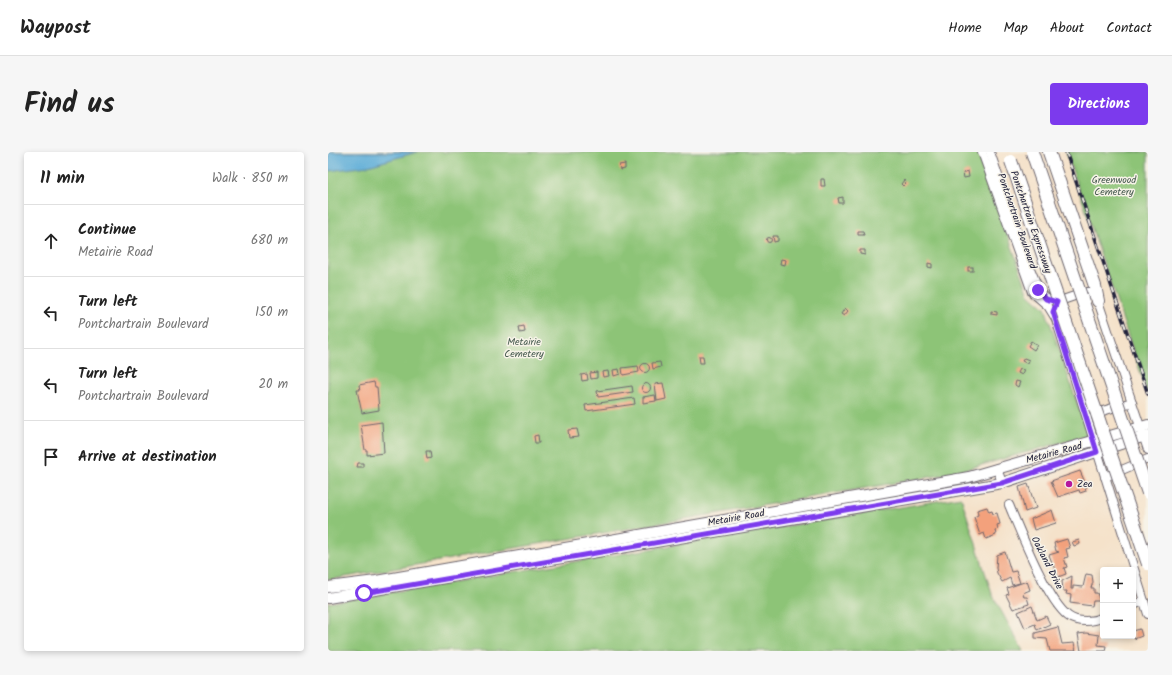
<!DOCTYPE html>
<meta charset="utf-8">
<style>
body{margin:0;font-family:Kalam,sans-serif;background:#f6f6f6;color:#222}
.controls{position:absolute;right:12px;bottom:12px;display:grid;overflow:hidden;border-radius:4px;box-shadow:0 2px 6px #0003}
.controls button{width:36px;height:36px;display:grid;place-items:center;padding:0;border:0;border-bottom:1px solid #e0e0e0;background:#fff;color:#222;font:20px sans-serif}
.stop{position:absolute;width:12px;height:12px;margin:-9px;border:3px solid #7c3aed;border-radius:50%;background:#fff}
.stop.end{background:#7c3aed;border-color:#fff;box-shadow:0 1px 4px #0008}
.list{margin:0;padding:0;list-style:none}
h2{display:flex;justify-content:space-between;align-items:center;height:52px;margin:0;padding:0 16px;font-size:17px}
h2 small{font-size:13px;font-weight:400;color:#767676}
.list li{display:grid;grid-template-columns:26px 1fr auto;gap:12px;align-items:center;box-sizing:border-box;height:72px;padding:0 16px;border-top:1px solid #e0e0e0}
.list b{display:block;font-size:15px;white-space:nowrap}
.list p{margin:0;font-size:13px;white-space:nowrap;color:#767676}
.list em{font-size:13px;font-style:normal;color:#767676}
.icon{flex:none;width:22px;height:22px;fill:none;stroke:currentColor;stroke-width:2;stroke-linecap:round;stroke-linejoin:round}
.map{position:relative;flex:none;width:820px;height:499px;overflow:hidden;border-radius:4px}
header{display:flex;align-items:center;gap:24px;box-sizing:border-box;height:56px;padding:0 20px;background:#fff;border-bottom:1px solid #e0e0e0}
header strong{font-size:19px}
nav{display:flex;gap:22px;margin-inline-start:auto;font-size:14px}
.intro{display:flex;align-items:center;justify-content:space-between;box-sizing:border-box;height:96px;padding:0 24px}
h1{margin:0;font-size:28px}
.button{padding:10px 18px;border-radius:4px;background:#7c3aed;color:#fff;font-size:14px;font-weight:700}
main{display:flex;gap:24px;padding:0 24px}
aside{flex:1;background:#fff;border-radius:4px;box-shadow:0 2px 6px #0003}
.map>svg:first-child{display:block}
</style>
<header>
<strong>Waypost</strong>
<nav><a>Home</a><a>Map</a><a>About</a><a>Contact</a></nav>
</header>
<div class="intro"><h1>Find us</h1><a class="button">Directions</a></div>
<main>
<aside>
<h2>11 min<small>Walk · 850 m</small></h2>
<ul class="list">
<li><svg class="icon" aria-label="ahead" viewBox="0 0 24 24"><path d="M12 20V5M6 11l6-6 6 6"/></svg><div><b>Continue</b><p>Metairie Road</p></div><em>680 m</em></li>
<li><svg class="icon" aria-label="left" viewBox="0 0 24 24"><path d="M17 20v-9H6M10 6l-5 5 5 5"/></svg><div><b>Turn left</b><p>Pontchartrain Boulevard</p></div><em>150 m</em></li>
<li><svg class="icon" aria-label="left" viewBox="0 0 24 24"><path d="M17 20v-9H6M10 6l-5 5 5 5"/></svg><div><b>Turn left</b><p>Pontchartrain Boulevard</p></div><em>20 m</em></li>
<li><svg class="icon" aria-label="arrive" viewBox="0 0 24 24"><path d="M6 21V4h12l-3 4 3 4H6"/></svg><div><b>Arrive at destination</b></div></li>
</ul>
</aside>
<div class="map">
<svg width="820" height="499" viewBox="0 0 820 499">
<rect width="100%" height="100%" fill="#f7f3e8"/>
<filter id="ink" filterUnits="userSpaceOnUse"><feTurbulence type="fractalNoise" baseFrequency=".025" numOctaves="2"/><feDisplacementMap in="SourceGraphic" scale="8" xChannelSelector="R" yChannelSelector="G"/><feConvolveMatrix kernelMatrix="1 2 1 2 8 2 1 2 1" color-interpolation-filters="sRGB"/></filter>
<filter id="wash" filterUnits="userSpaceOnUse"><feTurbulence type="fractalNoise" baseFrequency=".012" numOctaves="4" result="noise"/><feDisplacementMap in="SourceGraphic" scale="16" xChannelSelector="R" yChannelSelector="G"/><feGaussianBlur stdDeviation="0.9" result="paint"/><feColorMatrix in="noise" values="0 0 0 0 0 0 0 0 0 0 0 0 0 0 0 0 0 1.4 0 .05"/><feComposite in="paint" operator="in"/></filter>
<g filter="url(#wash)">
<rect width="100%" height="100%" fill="#f5e2ca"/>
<g fill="#8dc477" stroke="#587359">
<polygon points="0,0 650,0 701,142 717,156 760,283 625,321 0,428"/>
<polygon points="738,0 820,0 820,243"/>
<polygon points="633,345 664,442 695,499 0,499 0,451"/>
</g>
<polygon fill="#5dadd8" stroke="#40688a" points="0,0 89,0 40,14 0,19"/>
<g id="blocks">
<g fill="#f3a17c">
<polygon points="297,12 297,17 292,18 291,13"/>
<polygon points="640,19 641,25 636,26 635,21"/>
<polygon points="493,27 496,27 497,34 493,34"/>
<polygon points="576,28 578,31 575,34 573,32"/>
<polygon points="515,45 515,51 511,51 510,46"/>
<polygon points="530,79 535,79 536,83 530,83"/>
<polygon points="445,84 450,84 450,89 446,90"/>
<circle cx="441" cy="88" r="2.5"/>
<polygon points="532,98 537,98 537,103 532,102"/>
<polygon points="453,107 458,108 457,113 452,112"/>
<polygon points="600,111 604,112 604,116 600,115"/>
<rect x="640" y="115" width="5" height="4"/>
<polygon points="517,156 520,159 516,164 513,162"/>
<polygon points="663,159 669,160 669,163 663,162"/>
<polygon points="196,174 197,180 192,181 191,175"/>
<polygon points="703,189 709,193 706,198 700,194"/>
<polygon points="371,204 375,204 376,211 372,211"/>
<polygon points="696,206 701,208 700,212 694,209"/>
<polygon points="332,210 333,215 325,217 324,211"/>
<circle cx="317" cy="216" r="4.5"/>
<polygon points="310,214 311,220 295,223 294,216"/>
<polygon points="291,217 292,222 286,224 285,218"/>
<polygon points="692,217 696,218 694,223 690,221"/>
<polygon points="280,219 281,224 275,225 274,220"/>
<polygon points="269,220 269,226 263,227 262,221"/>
<polygon points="259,222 260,228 254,229 253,223"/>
<polygon points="688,229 692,230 690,235 687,233"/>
<polygon points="46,230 47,235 49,235 51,258 34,261 29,238 32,238 31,233"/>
<polygon points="335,231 338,247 329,249 327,232"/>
<circle cx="318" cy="236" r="4.5"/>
<polygon points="304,234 305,240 270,245 269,239"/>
<polygon points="327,243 328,249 315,251 315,245"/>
<polygon points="306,246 307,252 258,259 257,253"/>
<polygon points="54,270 56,301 39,303 39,298 37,298 33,273"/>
<polygon points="249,277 251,285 241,286 240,278"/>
<polygon points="210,283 211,291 207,291 206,284"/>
<polygon points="98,299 102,299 103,306 99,307"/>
<polygon points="30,311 35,311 35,315 29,315"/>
<polygon points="752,319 759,335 757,335 758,339 752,341 751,338 730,345 723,329"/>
<polygon points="700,332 708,356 697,360 691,335"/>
<polygon points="659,355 661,360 664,359 665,362 669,361 672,372 669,373 670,377 667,378 668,383 658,387 656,381 652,383 646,365 650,363 649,358"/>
<polygon points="724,358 728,371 706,378 703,367"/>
<polygon points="739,387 742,396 738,397 740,405 736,406 739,415 736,416 738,422 730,425 721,403 731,400 728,399 726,391"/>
<polygon points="751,388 752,392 746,394 744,390"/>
<polygon points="677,400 683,420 688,419 692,431 684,433 682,426 674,430 669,421 668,416 669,403"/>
<polygon points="758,422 764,423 765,430 763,436 766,436 766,441 769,441 772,449 765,449 764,454 742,451 743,443 738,442 739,439 735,439 734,429 744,424 743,437 745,437 745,434 755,435"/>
<polygon points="699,429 702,438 695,441 696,445 699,445 701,452 685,457 678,443 681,442 679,436"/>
<polygon points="775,431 775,444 771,432"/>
<polygon points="704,454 709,468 718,464 722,472 709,478 707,472 697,476 690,460"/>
<polygon points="730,475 734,492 746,491 748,499 722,499 719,487 707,486 707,481"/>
<polygon points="812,477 814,484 806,487 805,479"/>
<polygon points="758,481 771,483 770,493 778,494 777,499 753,499 750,482"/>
</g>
</g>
</g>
<g filter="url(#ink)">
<use href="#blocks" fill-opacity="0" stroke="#6c656d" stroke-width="1"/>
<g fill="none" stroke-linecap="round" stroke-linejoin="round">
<defs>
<g id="minor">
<polyline points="654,0 704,140 720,154 728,167 820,462"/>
<polyline points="662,0 701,114 713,143 729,150 758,140 762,140 770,149 820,298"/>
<polyline points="765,262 804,250"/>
<polyline points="669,316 674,331"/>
<polyline points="777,325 820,307"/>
<path d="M681,353C692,379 719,448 740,464C749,471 765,470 775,465"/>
<polyline points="805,453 816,449"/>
</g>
<g id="major">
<polyline points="0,435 48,429 641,325 820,273"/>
<polyline points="0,446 674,331 820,283"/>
</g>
<polyline id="highway" points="721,0 767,134 770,149"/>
</defs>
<use href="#minor" stroke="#6c656d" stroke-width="10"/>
<use href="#major" stroke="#6c656d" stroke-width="12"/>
<use href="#highway" stroke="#6c656d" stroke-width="14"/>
<use href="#minor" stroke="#fff" stroke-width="8"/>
<use href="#major" stroke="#fff" stroke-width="10"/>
<use href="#highway" stroke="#fff" stroke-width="12"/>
<defs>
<polyline id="rail" points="738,0 820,242"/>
</defs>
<use href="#rail" stroke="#22223b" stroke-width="3.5"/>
<use href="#rail" stroke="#f7f3e8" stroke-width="2" stroke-dasharray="6" stroke-linecap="butt"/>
<defs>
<g id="highway-bridge">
<polyline points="704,0 820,341"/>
<polyline points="683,9 820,412"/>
</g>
</defs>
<use href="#highway-bridge" stroke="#6c656d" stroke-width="14" stroke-linecap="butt"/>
<use href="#highway-bridge" stroke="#fff" stroke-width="12"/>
</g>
</g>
<g fill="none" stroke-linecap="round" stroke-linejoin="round" filter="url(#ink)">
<polyline stroke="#7c3aed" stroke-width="5" points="36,441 674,331 769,300 725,160 729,150 718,147 710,138"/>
</g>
<circle fill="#b5179e" stroke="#f7f3e8" stroke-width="1.5" cx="741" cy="332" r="4"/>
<g text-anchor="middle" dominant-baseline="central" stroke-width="3" stroke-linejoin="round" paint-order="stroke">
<g font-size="10" fill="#475b50" stroke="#f7f3e8">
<text x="786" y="28">Greenwood<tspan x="786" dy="12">Cemetery</tspan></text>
<text x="196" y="190">Metairie<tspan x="196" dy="12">Cemetery</tspan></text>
</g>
<g font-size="10" fill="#22223b" stroke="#f7f3e8">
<text transform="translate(689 69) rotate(71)">Pontchartrain Boulevard</text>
<text transform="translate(703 70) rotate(71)">Pontchartrain Expressway</text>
<text transform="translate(726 301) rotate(-15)">Metairie Road</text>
<text transform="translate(408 366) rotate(-10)">Metairie Road</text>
<text transform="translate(719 411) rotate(63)">Oakland Drive</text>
</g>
<g font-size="10" fill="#22223b" stroke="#f7f3e8" text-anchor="start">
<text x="749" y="332">Zea</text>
</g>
</g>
</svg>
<div class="controls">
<button>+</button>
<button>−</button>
</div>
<div class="stop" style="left:36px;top:441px"></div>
<div class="stop end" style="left:710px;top:138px"></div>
</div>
</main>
